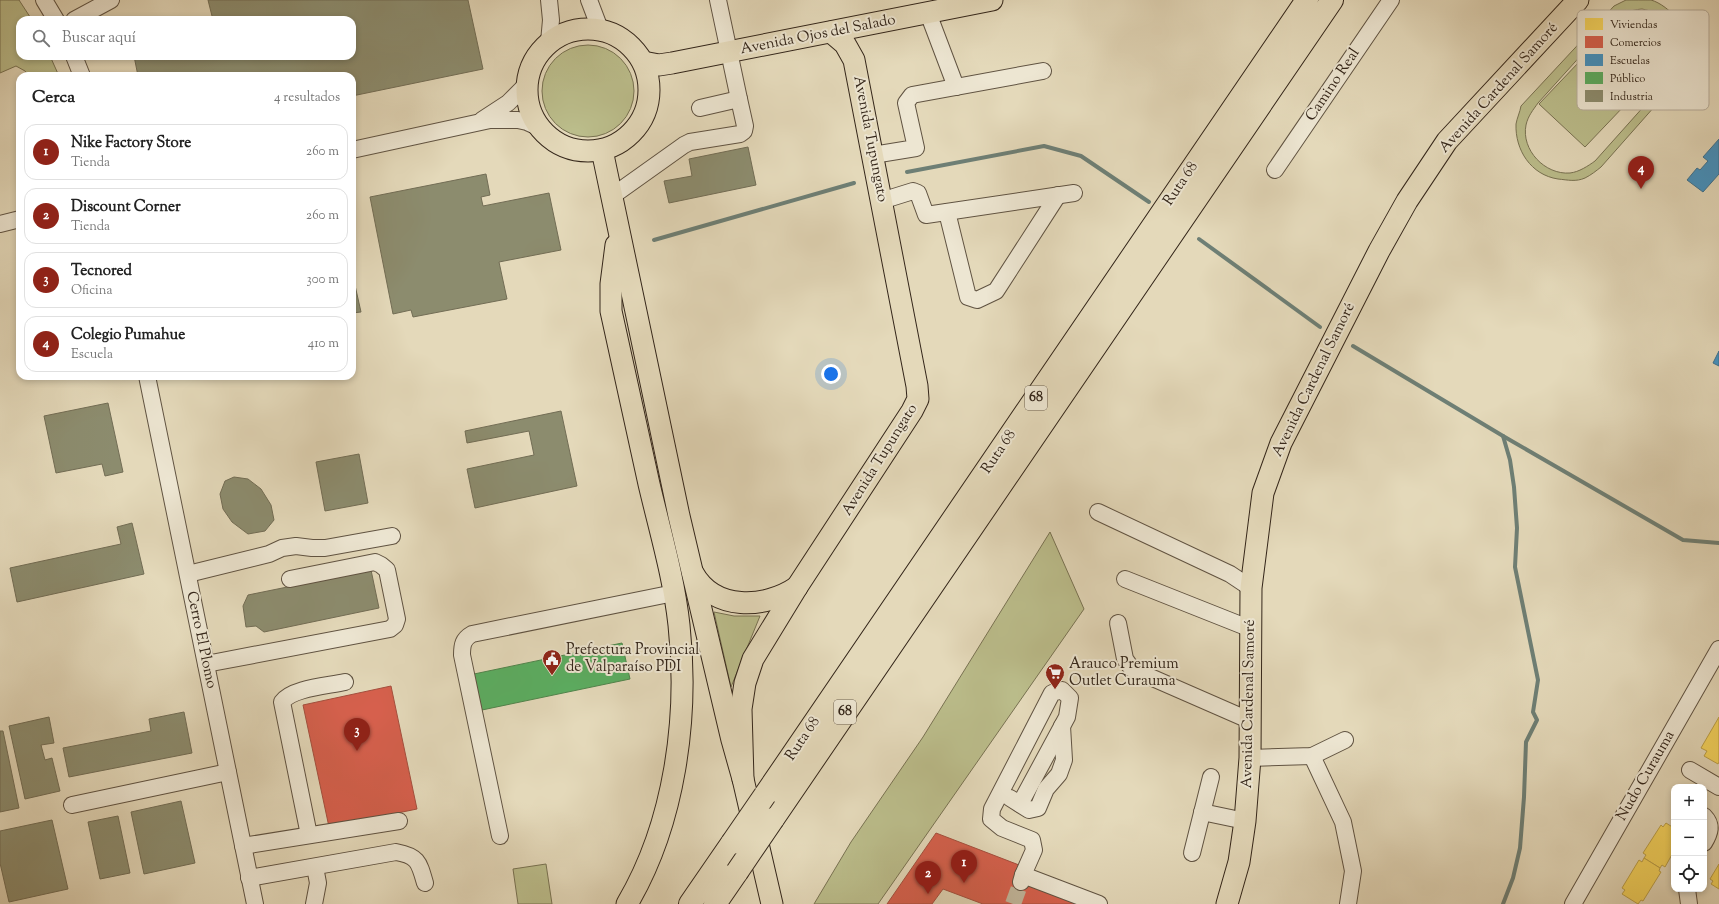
<!DOCTYPE html>
<html lang="es">
<meta charset="utf-8">
<style>
body{margin:0;font-family:"Sorts Mill Goudy",serif;background:#f6f6f6;color:#222}
.controls{position:absolute;right:12px;bottom:12px;display:grid;overflow:hidden;border-radius:8px;box-shadow:0 2px 6px #0003}
.controls button{width:36px;height:36px;display:grid;place-items:center;padding:0;border:0;border-bottom:1px solid #e0e0e0;background:#fff;color:#222;font:20px sans-serif}
.you{position:absolute;left:831px;top:374px;width:14px;height:14px;margin:-10px;border:3px solid #fff;border-radius:50%;background:#1a73e8;box-shadow:0 0 0 6px #1a73e833}
.badge{display:grid;place-items:center;width:26px;height:26px;border-radius:50%;background:#8f2418;color:#fff;font-size:13px;font-weight:700}
.pin{position:absolute;translate:-50% -33px;filter:drop-shadow(0 1px 2px #0008)}
.pin::after{content:'';position:absolute;top:21px;width:14px;height:12px;background:inherit;clip-path:polygon(0 0,100% 0,50% 100%)}
.list{margin:0;padding:0;list-style:none}
h2{display:flex;justify-content:space-between;align-items:center;height:52px;margin:0;padding:0 16px;font-size:17px}
h2 small{font-size:13px;font-weight:400;color:#767676}
.list li{display:grid;grid-template-columns:26px 1fr auto;gap:12px;align-items:center;box-sizing:border-box;height:56px;margin:0 8px 8px;padding:0 8px;border:1px solid #e0e0e0;border-radius:12px}
.list b{display:block;font-size:15px;white-space:nowrap}
.list p{margin:0;font-size:13px;white-space:nowrap;color:#767676}
.list em{font-size:13px;font-style:normal;color:#767676}
.icon{flex:none;width:22px;height:22px;fill:none;stroke:currentColor;stroke-width:2;stroke-linecap:round;stroke-linejoin:round}
.map{position:relative;flex:none;width:1719px;height:904px;overflow:hidden}
.search{position:absolute;background:#fff;box-shadow:0 2px 6px #0003;left:16px;top:16px;width:340px;height:44px;display:flex;align-items:center;gap:10px;box-sizing:border-box;padding:0 14px;border-radius:12px;color:#767676;font-size:15px}
.panel{position:absolute;background:#fff;box-shadow:0 2px 6px #0003;left:16px;top:72px;width:340px;height:308px;border-radius:12px}
.map>svg:first-child{display:block}
</style>
<div class="map">
<svg width="1719" height="904" viewBox="0 0 1719 904">
<rect width="100%" height="100%" fill="#e4d9ba"/>
<filter id="stains"><feTurbulence type="fractalNoise" baseFrequency=".005" numOctaves="4"/><feColorMatrix values="0 0 0 0 .2 0 0 0 0 .09 0 0 0 0 .02 0 0 0 .5 -.17"/></filter>
<radialGradient id="worn" r=".72"><stop offset=".6" stop-color="#630" stop-opacity="0"/><stop offset="1" stop-color="#630" stop-opacity=".3"/></radialGradient>
<g fill="#bbbd8b" stroke="#787252" fill-rule="evenodd">
<polygon points="0,0 19,0 32,20 20,20 20,56 50,56 59,76 29,76 25,71 16,66 0,73"/>
<path d="M1626,0C1633,0 1644,0 1651,0C1669,5 1693,32 1690,52C1688,62 1683,71 1678,80L1601,167C1596,171 1591,175 1585,178C1576,182 1568,180 1558,179C1531,175 1515,150 1516,124C1517,118 1520,112 1521,106L1614,6ZM1642,9C1651,11 1660,13 1668,19C1679,29 1684,49 1679,62C1677,67 1674,72 1671,76L1595,161C1588,166 1579,172 1570,173C1545,175 1521,150 1526,125C1528,116 1533,110 1538,103L1612,21C1622,14 1630,10 1642,9Z"/>
<polygon points="1620,19 1666,62 1585,147 1539,104"/>
<circle cx="588" cy="91" r="46"/>
<polygon points="1050,532 1084,609 878,904 814,904 851,842 923,737"/>
<polygon points="714,612 734,616 760,616 731,687"/>
<polygon points="546,864 552,904 518,904 513,869"/>
</g>
<g fill="#f6d55c" stroke="#bca048">
<polygon points="1719,717 1719,762 1718,764 1704,756 1707,751 1701,748"/>
<polygon points="1666,823 1674,828 1674,851 1665,867 1662,865 1660,868 1644,858 1646,855 1643,853 1661,825 1663,827"/>
<polygon points="1644,858 1660,868 1659,871 1661,872 1643,901 1641,900 1638,904 1622,894 1625,890 1622,888 1639,860 1642,862"/>
<polygon points="1719,864 1719,889 1711,884 1713,881 1710,879"/>
</g>
<g fill="#d6604d" stroke="#a54f3e">
<polygon points="391,686 417,809 329,827 303,705"/>
<polygon points="936,833 1019,865 1079,904 983,904 943,889 932,904 887,904"/>
</g>
<g fill="#4393c3" stroke="#3e7290">
<polygon points="1719,139 1719,174 1703,192 1687,180 1697,168 1700,170 1708,161 1703,157"/>
<polygon points="1719,351 1719,366 1713,363"/>
</g>
<polygon fill="#5aae61" stroke="#4f854c" points="622,643 630,679 482,710 474,674"/>
<g fill="#8c8c6e" stroke="#726d55">
<polygon points="208,0 468,0 483,69 352,96 352,76 138,76 134,56 352,56 352,20 213,20"/>
<polygon points="748,147 756,185 669,203 664,181 692,176 689,159"/>
<polygon points="486,174 490,195 481,197 483,206 549,193 561,250 499,262 507,299 413,317 411,310 393,314 370,197"/>
<polygon points="352,272 361,312 352,313"/>
<polygon points="108,403 123,472 105,476 102,464 56,473 44,416"/>
<polygon points="561,411 577,486 475,508 467,469 534,455 529,431 467,443 465,431"/>
<polygon points="359,454 368,503 325,511 316,462"/>
<polygon points="234,477 248,479 261,489 271,505 274,520 265,531 248,534 232,522 223,509 220,494 225,481"/>
<polygon points="132,523 144,574 17,602 10,568 121,544 117,527"/>
<polygon points="371,570 379,608 264,632 256,626 246,627 243,606 248,595"/>
<polygon points="184,712 192,753 69,777 63,748 151,731 149,719"/>
<polygon points="49,717 54,743 41,745 45,760 52,758 60,791 25,799 9,726"/>
<polygon points="0,731 3,731 19,808 0,812"/>
<polygon points="181,801 195,863 144,874 131,812"/>
<polygon points="118,816 130,873 100,879 88,822"/>
<polygon points="52,820 68,889 9,902 0,863 0,831"/>
</g>
<g fill="none" stroke-linecap="round" stroke-linejoin="round">
<g stroke="#6e7f75" stroke-width="4">
<polyline points="907,172 1044,146 1081,156 1149,202"/>
<polyline points="1199,239 1320,327"/>
<polyline points="654,240 854,183"/>
<polyline points="1353,346 1503,436 1683,540 1719,543"/>
<polyline points="1503,904 1513,878 1520,848 1524,797 1526,742 1537,720 1533,712 1538,680 1515,567 1517,528 1514,487 1510,460 1503,436"/>
</g>
<polyline stroke="#c1b59a" stroke-width="16" stroke-dasharray="16 8" stroke-linecap="butt" points="1013,904 1021,882"/>
<defs>
<g id="minor">
<polyline points="44,0 56,20"/>
<polyline points="549,0 551,20 549,42"/>
<polyline points="589,0 600,29"/>
<polyline points="928,13 956,87"/>
<polyline points="74,20 111,0"/>
<polyline points="74,56 82,76"/>
<polyline points="700,108 739,99"/>
<polyline points="482,120 508,103 527,84"/>
<polyline points="352,150 490,120 518,120 527,122 540,128"/>
<polyline points="873,155 916,148 906,103 912,95 1043,71"/>
<polyline points="1275,170 1391,0"/>
<polyline points="611,197 684,145 690,142 740,134 744,131 745,126 739,99 718,0"/>
<polyline points="881,201 913,191 918,193 926,215 1074,193"/>
<polyline points="947,212 968,297 977,300 996,291 1058,195"/>
<polyline points="0,224 20,219"/>
<polyline points="147,376 255,904"/>
<polyline points="1098,512 1230,574 1251,588"/>
<polyline points="188,574 269,554 282,548 296,546 312,548 325,548 392,536"/>
<polyline points="1125,579 1251,629"/>
<polyline points="1118,623 1125,659 1132,669 1251,721"/>
<polyline points="206,664 390,629 395,625 397,619 387,570 381,565 375,562 290,579"/>
<polyline points="1312,756 1343,822 1353,871 1348,904"/>
<polyline points="1250,758 1312,756 1345,740"/>
<polyline points="1690,770 1719,787"/>
<polyline points="1010,798 1029,810 1038,808 1046,789 1059,774 1064,760 1062,726"/>
<polyline points="1020,804 1067,717 1070,698 1062,690 1052,693 992,809 991,819 1002,828 1032,840 1034,850 1023,875"/>
<polyline points="72,805 228,772"/>
<polyline points="1202,812 1245,821"/>
<path d="M1704,816C1713,825 1710,833 1704,843"/>
<path d="M309,835L282,702C292,688 328,686 345,682"/>
<path d="M500,836L462,655C462,645 463,639 472,634L674,593"/>
<polyline points="243,846 399,821"/>
<polyline points="1192,853 1211,777"/>
<path d="M249,878L396,852C418,856 419,862 425,883"/>
<polyline points="1021,882 1023,875 1099,904"/>
<polyline points="1687,889 1689,904"/>
<polyline points="314,904 318,883 315,867"/>
<polyline points="1573,904 1719,649"/>
</g>
<g id="major">
<circle cx="588" cy="90" r="61"/>
<polyline points="643,62 659,65 672,63 992,0"/>
<polyline points="602,150 679,516 732,740 743,779 772,904"/>
<path d="M616,245L611,284V311C624,368 636,426 649,484C660,531 674,578 679,625C689,717 675,823 627,904"/>
<path d="M693,573C714,611 765,609 797,587"/>
<polyline points="743,779 741,709 745,683 753,659 797,587 912,411 918,399 917,386 854,60 845,44 831,32"/>
<polyline points="1227,904 1239,862 1245,821 1250,758 1251,588 1263,493 1281,443 1379,251 1407,201 1447,141 1578,0"/>
</g>
<g id="highway">
<polyline points="765,795 1307,0"/>
<polyline points="773,819 1332,0"/>
<polyline points="690,904 732,843"/>
<polyline points="715,904 737,872"/>
</g>
</defs>
<use href="#minor" stroke="#605342" stroke-width="18"/>
<use href="#major" stroke="#34261a" stroke-width="23"/>
<use href="#highway" stroke="#34261a" stroke-width="24"/>
<use href="#minor" stroke="#ede6d2" stroke-width="16"/>
<use href="#major" stroke="#e4d9ba" stroke-width="21"/>
<use href="#highway" stroke="#e4d9ba" stroke-width="22"/>
<defs>
<g id="highway-bridge">
<polyline points="732,843 765,795"/>
<polyline points="737,872 773,819"/>
</g>
</defs>
<use href="#highway-bridge" stroke="#34261a" stroke-width="24" stroke-linecap="butt"/>
<use href="#highway-bridge" stroke="#e4d9ba" stroke-width="22"/>
</g>
<defs>
<symbol id="civic-pin" viewBox="-11 -11 22 30"><path d="M0 17L-7.5 6A9.5 9.5 0 1 1 7.5 6Z" fill="#8f2418" stroke="#ede6d2"/><path d="M-.6-6.5H3V-4.5H.6V-3L4-1V1h2V6H-6V1h2V-1L-.6-3ZM-1.2 2.5V6h2.4V2.5Z" fill="#fff"/></symbol>
<symbol id="supermarket-pin" viewBox="-11 -11 22 30"><path d="M0 17L-7.5 6A9.5 9.5 0 1 1 7.5 6Z" fill="#8f2418" stroke="#ede6d2"/><path d="M-6-5.5h2.5l.6 2H6L4.5 2H-2.5L-4.4-4H-6ZM-1.5 3.2a1.3 1.3 0 1 0 .1 0ZM3 3.2a1.3 1.3 0 1 0 .1 0Z" fill="#fff"/></symbol>
</defs>
<g fill-rule="evenodd">
<use href="#civic-pin" x="541" y="648" width="22" height="30"/>
<use href="#supermarket-pin" x="1044" y="662" width="22" height="30"/>
</g>
<g text-anchor="middle" dominant-baseline="central" stroke-width="4" stroke-linejoin="round" paint-order="stroke">
<g fill="#ede6d2" stroke="#6c6051" stroke-width="1">
<rect x="1025" y="386" width="22" height="24" rx="3"/>
<rect x="834" y="700" width="22" height="24" rx="3"/>
</g>
<g font-size="14" font-weight="bold" fill="#34261a">
<text x="1036" y="398">68</text>
<text x="845" y="712">68</text>
</g>
<g font-size="15" fill="#34261a" stroke="#ede6d2">
<text transform="translate(818 35) rotate(-11)">Avenida Ojos del Salado</text>
<text transform="translate(1333 85) rotate(-56)">Camino Real</text>
<text transform="translate(1499 88) rotate(-48)">Avenida Cardenal Samoré</text>
<text transform="translate(870 139) rotate(79)">Avenida Tupungato</text>
<text transform="translate(1181 184) rotate(-56)">Ruta 68</text>
<text transform="translate(1314 380) rotate(-64)">Avenida Cardenal Samoré</text>
<text transform="translate(999 452) rotate(-56)">Ruta 68</text>
<text transform="translate(880 460) rotate(-58)">Avenida Tupungato</text>
<text transform="translate(201 640) rotate(78)">Cerro El Plomo</text>
<text transform="translate(1249 704) rotate(-89)">Avenida Cardenal Samoré</text>
<text transform="translate(803 739) rotate(-56)">Ruta 68</text>
<text transform="translate(1646 776) rotate(-60)">Nudo Curauma</text>
</g>
<g font-size="15" fill="#34261a" stroke="#ede6d2" text-anchor="start">
<text x="566" y="650">Prefectura Provincial<tspan x="566" dy="17">de Valparaíso PDI</tspan></text>
<text x="1069" y="664">Arauco Premium<tspan x="1069" dy="17">Outlet Curauma</tspan></text>
</g>
</g>
<rect x="1577" y="10" width="132" height="100" rx="6" fill="#ede6d2" stroke="#b6ac9b" stroke-width="1"/>
<rect x="1585" y="18" width="18" height="12" fill="#f6d55c"/>
<rect x="1585" y="36" width="18" height="12" fill="#d6604d"/>
<rect x="1585" y="54" width="18" height="12" fill="#4393c3"/>
<rect x="1585" y="72" width="18" height="12" fill="#5aae61"/>
<rect x="1585" y="90" width="18" height="12" fill="#8c8c6e"/>
<g font-size="11" fill="#34261a">
<text x="1610" y="28">Viviendas</text>
<text x="1610" y="46">Comercios</text>
<text x="1610" y="64">Escuelas</text>
<text x="1610" y="82">Público</text>
<text x="1610" y="100">Industria</text>
</g>
<rect width="100%" height="100%" filter="url(#stains)"/>
<rect width="100%" height="100%" fill="url(#worn)"/>
</svg>
<div class="controls">
<button>+</button>
<button>−</button>
<button><svg class="icon" aria-label="locate" viewBox="0 0 24 24"><circle cx="12" cy="12" r="6"/><path d="M12 2v4M12 18v4M2 12h4M18 12h4"/></svg></button>
</div>
<div class="you"></div>
<div class="pin badge" style="left:964px;top:883px">1</div>
<div class="pin badge" style="left:928px;top:894px">2</div>
<div class="pin badge" style="left:357px;top:751px">3</div>
<div class="pin badge" style="left:1641px;top:189px">4</div>
<div class="search"><svg class="icon" aria-label="search" viewBox="0 0 24 24"><circle cx="10" cy="10" r="6"/><path d="M15 15l6 6"/></svg>Buscar aquí</div>
<section class="panel">
<h2>Cerca<small>4 resultados</small></h2>
<ul class="list">
<li><span class="badge">1</span><div><b>Nike Factory Store</b><p>Tienda</p></div><em>260 m</em></li>
<li><span class="badge">2</span><div><b>Discount Corner</b><p>Tienda</p></div><em>260 m</em></li>
<li><span class="badge">3</span><div><b>Tecnored</b><p>Oficina</p></div><em>300 m</em></li>
<li><span class="badge">4</span><div><b>Colegio Pumahue</b><p>Escuela</p></div><em>410 m</em></li>
</ul>
</section>
</div>
